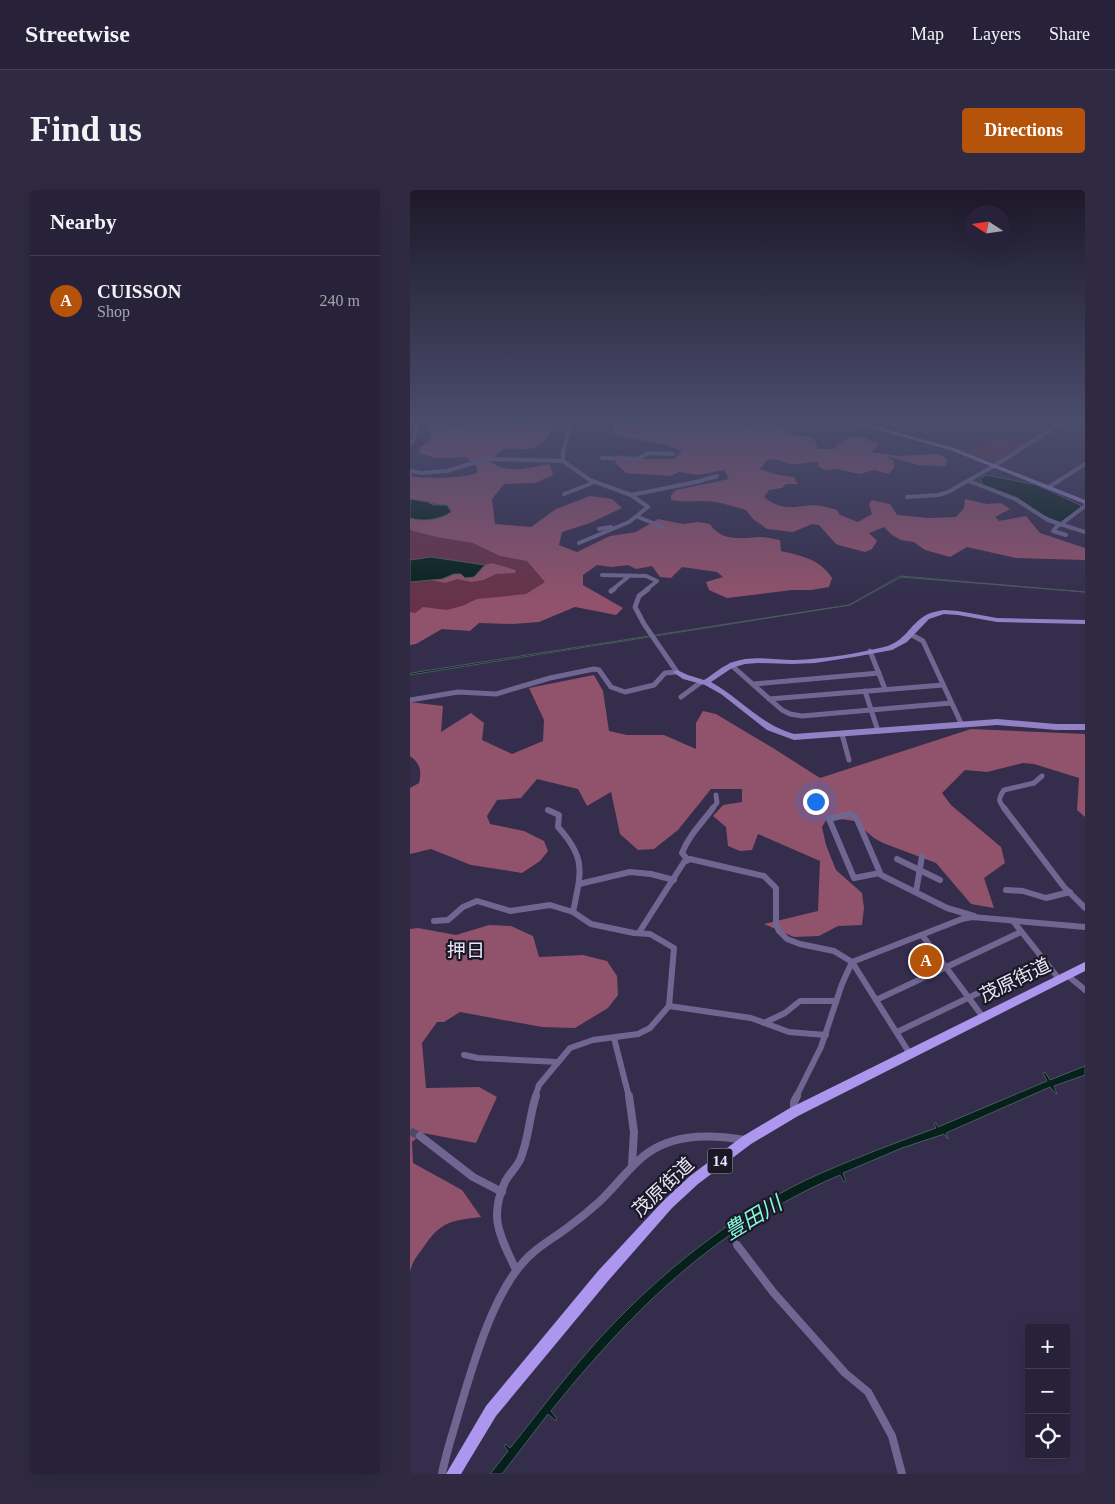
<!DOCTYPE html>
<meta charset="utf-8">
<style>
body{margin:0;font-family:"Times New Roman","Noto Sans JP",serif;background:#2f2a41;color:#f1f3f6}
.controls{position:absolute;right:15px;bottom:15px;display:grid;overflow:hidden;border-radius:5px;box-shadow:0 5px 20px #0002}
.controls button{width:45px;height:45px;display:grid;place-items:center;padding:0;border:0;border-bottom:1px solid #433f53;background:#272239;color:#f1f3f6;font:25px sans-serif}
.compass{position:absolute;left:555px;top:15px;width:45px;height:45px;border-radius:50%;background:#272239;box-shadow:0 5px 20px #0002;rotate:282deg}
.you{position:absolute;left:405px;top:611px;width:18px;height:18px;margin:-12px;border:4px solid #fff;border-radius:50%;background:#1a73e8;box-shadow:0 0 0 8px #1a73e833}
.badge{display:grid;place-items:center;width:32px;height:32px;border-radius:50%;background:#b45309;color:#fff;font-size:16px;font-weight:700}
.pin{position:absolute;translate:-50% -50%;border:2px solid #fff;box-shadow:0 1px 5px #0006}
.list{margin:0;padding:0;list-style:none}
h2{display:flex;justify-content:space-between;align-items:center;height:65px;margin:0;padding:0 20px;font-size:21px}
h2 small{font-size:16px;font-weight:400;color:#a4a4ae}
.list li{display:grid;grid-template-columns:32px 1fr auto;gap:15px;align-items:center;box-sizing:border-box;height:90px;padding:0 20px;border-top:1px solid #433f53}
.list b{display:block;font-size:19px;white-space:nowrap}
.list p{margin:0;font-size:16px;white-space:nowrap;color:#a4a4ae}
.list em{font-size:16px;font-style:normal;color:#a4a4ae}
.icon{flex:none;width:28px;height:28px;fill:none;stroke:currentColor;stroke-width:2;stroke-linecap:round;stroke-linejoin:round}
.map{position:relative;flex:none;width:675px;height:1284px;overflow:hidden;border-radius:5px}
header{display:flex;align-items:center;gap:30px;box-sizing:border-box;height:70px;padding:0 25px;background:#272239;border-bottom:1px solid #433f53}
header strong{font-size:24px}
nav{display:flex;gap:28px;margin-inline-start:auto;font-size:18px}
.intro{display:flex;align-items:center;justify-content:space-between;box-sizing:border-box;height:120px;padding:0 30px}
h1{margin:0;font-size:35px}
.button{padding:12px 22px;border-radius:5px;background:#b45309;color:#fff;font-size:18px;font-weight:700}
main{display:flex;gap:30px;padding:0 30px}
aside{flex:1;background:#272239;border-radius:5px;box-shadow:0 5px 20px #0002}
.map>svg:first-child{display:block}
</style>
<header>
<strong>Streetwise</strong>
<nav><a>Map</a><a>Layers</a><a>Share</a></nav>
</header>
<div class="intro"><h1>Find us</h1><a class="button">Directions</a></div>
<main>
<aside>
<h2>Nearby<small></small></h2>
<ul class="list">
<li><span class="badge">A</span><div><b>CUISSON</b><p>Shop</p></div><em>240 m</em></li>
</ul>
</aside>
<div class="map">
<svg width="675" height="1284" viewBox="0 0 675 1284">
<rect width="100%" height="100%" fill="#342d4c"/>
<g fill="#673249">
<polygon points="603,232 635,242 586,273 545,258 560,261 590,245 615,254 634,242"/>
<polygon points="0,303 26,315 33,314 121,368 142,394 122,406 0,446"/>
</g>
<g fill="#91526c">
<path d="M57,232H91L105,236L126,232L144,234C138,249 132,259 114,259C106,260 99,256 91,261C86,263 85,268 81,272C98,285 120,277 140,274L143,285L125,293L94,294L82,309L85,334L121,337L146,319L180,306L202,309L212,318L180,333L152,342L149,355L167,362L200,346L226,342L248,329L273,334L288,332L300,334C311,352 331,348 350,347C356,347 363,349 370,350L371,361C392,366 410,369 422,388L419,397L401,400H382L317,408L299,400L296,392L313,387L307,382L272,377L261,388L250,387L242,376L226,379L218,375L201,377L187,375L173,385V395L213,418L206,425L165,417L129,432L103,434L69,433L60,441L32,439L6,454L0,455V422L5,423L13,417L37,420L52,416L67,409L116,404L135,392L117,371L90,366L63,353L27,347L0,340V328C12,332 31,330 41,322V319C30,313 12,312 0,309V282L3,287C24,288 47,289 67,283V277L56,267L26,268L9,263L10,258L20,250L21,247L17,239L18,236L24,234L54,237L59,234Z"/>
<path d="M206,232H214L219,236L243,232H331L335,238H339L347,232H361L369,235L382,245L403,247L408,259H423C439,244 451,243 469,255L461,262L488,266L529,264L537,269L536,276L508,275L477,266L484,271V278L479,284L465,280L449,284L427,279L415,280L408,276L409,272C400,272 393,274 385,274C374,275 370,267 357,270L350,279L369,285L384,287L388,294H376L372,298L359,300L354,307C372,321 382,317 403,315C410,315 420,318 427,320L430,325L448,332L462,324L459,314L462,310L480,314L487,325L519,328L546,327L554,318L555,309L577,314L591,313L600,319L585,327L589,331L616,326L630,343L675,358V370L606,368L557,357L540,367L515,360L504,352L491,350L482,345L474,337L459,343L467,351L462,359L455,362L432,356L426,354L409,335L402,334L383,342L357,339L343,329L336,320C322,316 308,311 293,311C282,311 272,312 261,310V305L266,300L319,289L314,280L288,285L269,282L261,286L216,283L205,273L208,265L236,269H264L272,261C265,259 260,256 253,254C236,250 222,250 205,244L204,235Z"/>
<polygon points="82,373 106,380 105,383 86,384 73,390 62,392 47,389 35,393 21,390 32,389 44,384 51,384 69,380 75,375"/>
<path d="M184,485L193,501L199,541L217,545H254L286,559V533L293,521L306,524L363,558L410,588L561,539L675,544V627L667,620L669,588L624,574L613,573L577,582L555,580L532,603L541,615L591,657L595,673L574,688L584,718L561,714L526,673L473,653L464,648L444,631L418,627L412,637L416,655L426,680L452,703L454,718L452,735L428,736L409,746L384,747L354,734L408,721L410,671L348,644L342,660L330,661L318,656L316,637L303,626L313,615L332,612V599H301L268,640L244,659L228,660L210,644L201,602L177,616L168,599L127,589L111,608L87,610L77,626L80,634L114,641L134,651L138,661L130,671L112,683L61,675L21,659L0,664V598L9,593C12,581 10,573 0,566V512L33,516L31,542L61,523L74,533L72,550L102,564L133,551L134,530L119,498Z"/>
<path d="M79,735L101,736L123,746L129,767L173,765L197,771L207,786L208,805L198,818L165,838L132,837L50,822L34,832H27L12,853L16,898L69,897L87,907L66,953L13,943L2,952L3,973L52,1000L71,1027C40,1031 31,1031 13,1058C7,1066 2,1072 0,1082V739L8,738L46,745Z"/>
</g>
<g fill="#06211b" stroke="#4a5c5e">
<polygon points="576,285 627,295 670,315 671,318 650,333 630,324 608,308 573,295 570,289"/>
<path d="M0,309L18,312L23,315H37L41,322C30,330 12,332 0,328Z"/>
<polygon points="21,367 75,375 64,387 55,388 51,384 44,384 32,389 0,392 0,370"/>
<polygon points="490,386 675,402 491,387 440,415 0,485 1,483 439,415"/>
<path d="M675,876V885L644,896L647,904H646L640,897L536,943L538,949L534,944L492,958L433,983L436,991L434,992L430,985C392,1001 357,1021 323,1044L327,1050L325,1052L320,1045C250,1094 194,1155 141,1221L147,1229L146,1231L138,1224L92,1284H80L98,1261L94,1256L95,1254L100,1258C134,1216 166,1172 204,1133C262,1073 333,1018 409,984C448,967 487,952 526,938L524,934L526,933L528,937L637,891L633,883L635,882L640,890Z"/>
</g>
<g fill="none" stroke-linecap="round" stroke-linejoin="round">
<polyline stroke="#4f4966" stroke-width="8" stroke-dasharray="8 4.5" stroke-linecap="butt" points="0,941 10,946"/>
<g stroke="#706691" stroke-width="4">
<polyline points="317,238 328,232"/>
<polyline points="0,254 3,251 8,232"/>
<polyline points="192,268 227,269 239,263 263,264"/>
<polyline points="153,271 153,262 161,232"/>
<polyline points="0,281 11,283 37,281 76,269 153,271 180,290 221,305 238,317 219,332 169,353"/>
<polyline points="559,291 605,309 638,330 675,342"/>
<polyline points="639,297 675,274"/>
<polyline points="154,304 185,292"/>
<polyline points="221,305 286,292 307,286"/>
<polyline points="497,307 528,305 538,302 584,276 653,232"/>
<polyline points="228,327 253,337"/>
<polyline points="649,334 643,341 656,345"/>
<polyline points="650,335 675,316"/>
<polyline points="189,339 201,337"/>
<polyline points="192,385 236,386 247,391 236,400"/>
<polyline points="202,400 218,387"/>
</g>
<g stroke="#706691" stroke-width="5">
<polyline points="201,401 204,399"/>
<polyline points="500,444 513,451 551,533"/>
<polyline points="460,461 475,499"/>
<polyline points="321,475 372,520 380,524 392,526 541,513"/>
<polyline points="344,494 469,483"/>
<polyline points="455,501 468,541"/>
<polyline points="271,507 290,493"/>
<polyline points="359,509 533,495"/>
<polyline points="0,510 48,502 86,504 140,488 184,479 189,480 201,497 215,502 244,495 255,483 267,482 234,434 225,417 229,406 238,399"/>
<polyline points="432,544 439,570"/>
<polyline points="302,619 307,613 306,605"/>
<path d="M595,619C588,611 588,609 594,600L624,593L632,586"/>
</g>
<g stroke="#706691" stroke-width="6">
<polyline points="594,618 654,697 675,718"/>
<path d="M138,620L149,625L148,637C177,669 171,682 163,722"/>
<polyline points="487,669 530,690"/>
<path d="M278,670L272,663C279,645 292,633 303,618"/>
<polyline points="470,683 444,688 419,629 440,624 446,627 471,685 537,718 564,726"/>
<polyline points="169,694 220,682 241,684 264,690"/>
<polyline points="596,700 613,701 636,708 660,702"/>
<polyline points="506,702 512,666"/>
<polyline points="24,731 38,730 53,717 67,711 100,721 140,715 163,722 181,734 224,743 240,744 264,758 259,816 240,838 228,844 183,850 160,858 129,895 125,907"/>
<polyline points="603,731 649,789"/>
<polyline points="230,741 274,672 280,669 354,686 366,698 366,734 369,741 377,749 390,754 424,761 442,772 500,864"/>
<polyline points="512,745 573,827"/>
<polyline points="657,785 675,800"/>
<polyline points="466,810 611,742"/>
<polyline points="259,816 341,828 379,842 416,845"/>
<polyline points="354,833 375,823 390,811 426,811"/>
<polyline points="487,842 635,771"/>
<polyline points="204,848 219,907"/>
<polyline points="54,865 68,868 148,872"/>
<polyline points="386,907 411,857 432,794 442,772 552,729 562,727 675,737"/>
</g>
<g stroke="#706691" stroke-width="8">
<polyline points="219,906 224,942 222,975"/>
<polyline points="384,922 384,912 387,906"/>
<polyline points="10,946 63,987 92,1002"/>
<polyline points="327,1055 363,1102 435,1183 458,1202 482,1246 492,1284"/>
<path d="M106,1080C91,1047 78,1029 95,992C99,984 106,978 110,970C119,949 119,927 126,906"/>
<path d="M32,1284C36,1262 44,1240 50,1218C63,1175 81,1111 110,1076C122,1060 141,1050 157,1038C168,1030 179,1021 189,1012C203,999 214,984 228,971C257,943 297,944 335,950"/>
</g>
<g fill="#9281c5" fill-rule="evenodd">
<polygon points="440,232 449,232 544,258 675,310 675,314 540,260"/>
<path d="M534,420L548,421L587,428L675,430V434L587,432L548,425L534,424L519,429L497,452L482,460L444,467L405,473L382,474L348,473L335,474L322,478L301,492C330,508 351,535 384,544L587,529L646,534H675V540H646L587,535L384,550L357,540L311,504L295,495L273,489L263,482L267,480L278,485L294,490C304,484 312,476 323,472C343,465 363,470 384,470C414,469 445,464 474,457C495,452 499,435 516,425C522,422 528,421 534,420Z"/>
</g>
<polygon fill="#ac96ee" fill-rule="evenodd" points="675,772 675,781 388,926 341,954 288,994 262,1018 198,1091 86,1226 51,1284 36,1284 76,1216 188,1081 254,1010 280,986 333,946 380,918"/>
</g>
<linearGradient id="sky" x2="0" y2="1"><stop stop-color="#1d192a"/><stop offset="0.56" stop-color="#4a4c6c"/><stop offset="1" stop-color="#4a4c6c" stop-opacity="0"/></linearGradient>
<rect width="675" height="412" fill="url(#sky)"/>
<g text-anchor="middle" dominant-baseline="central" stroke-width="4.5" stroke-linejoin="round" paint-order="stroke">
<rect fill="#1b1826" stroke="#aca8ba" stroke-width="1" x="297.5" y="958.5" width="25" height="25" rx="4"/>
<g font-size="15" font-weight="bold" fill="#eae6fa">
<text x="310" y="971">14</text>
</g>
<g font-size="19" fill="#eae6fa" stroke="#1b1826">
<text x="56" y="760">押日</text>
</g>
<g font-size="19" fill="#eae6fa" stroke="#1b1826">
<text transform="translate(605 790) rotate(-26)">茂原街道</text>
<text transform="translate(253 997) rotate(-43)">茂原街道</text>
</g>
<g font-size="21" font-style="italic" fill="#81fbdb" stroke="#1b1826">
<text transform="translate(343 1028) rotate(-31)">豊田川</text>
</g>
</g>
</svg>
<div class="controls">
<button>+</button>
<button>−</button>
<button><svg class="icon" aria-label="locate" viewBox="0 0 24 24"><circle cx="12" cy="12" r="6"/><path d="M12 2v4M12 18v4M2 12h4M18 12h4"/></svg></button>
</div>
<svg class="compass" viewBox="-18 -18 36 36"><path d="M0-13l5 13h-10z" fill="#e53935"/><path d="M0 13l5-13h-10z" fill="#a4a4ae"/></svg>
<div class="you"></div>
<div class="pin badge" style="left:516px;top:771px">A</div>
</div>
</main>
